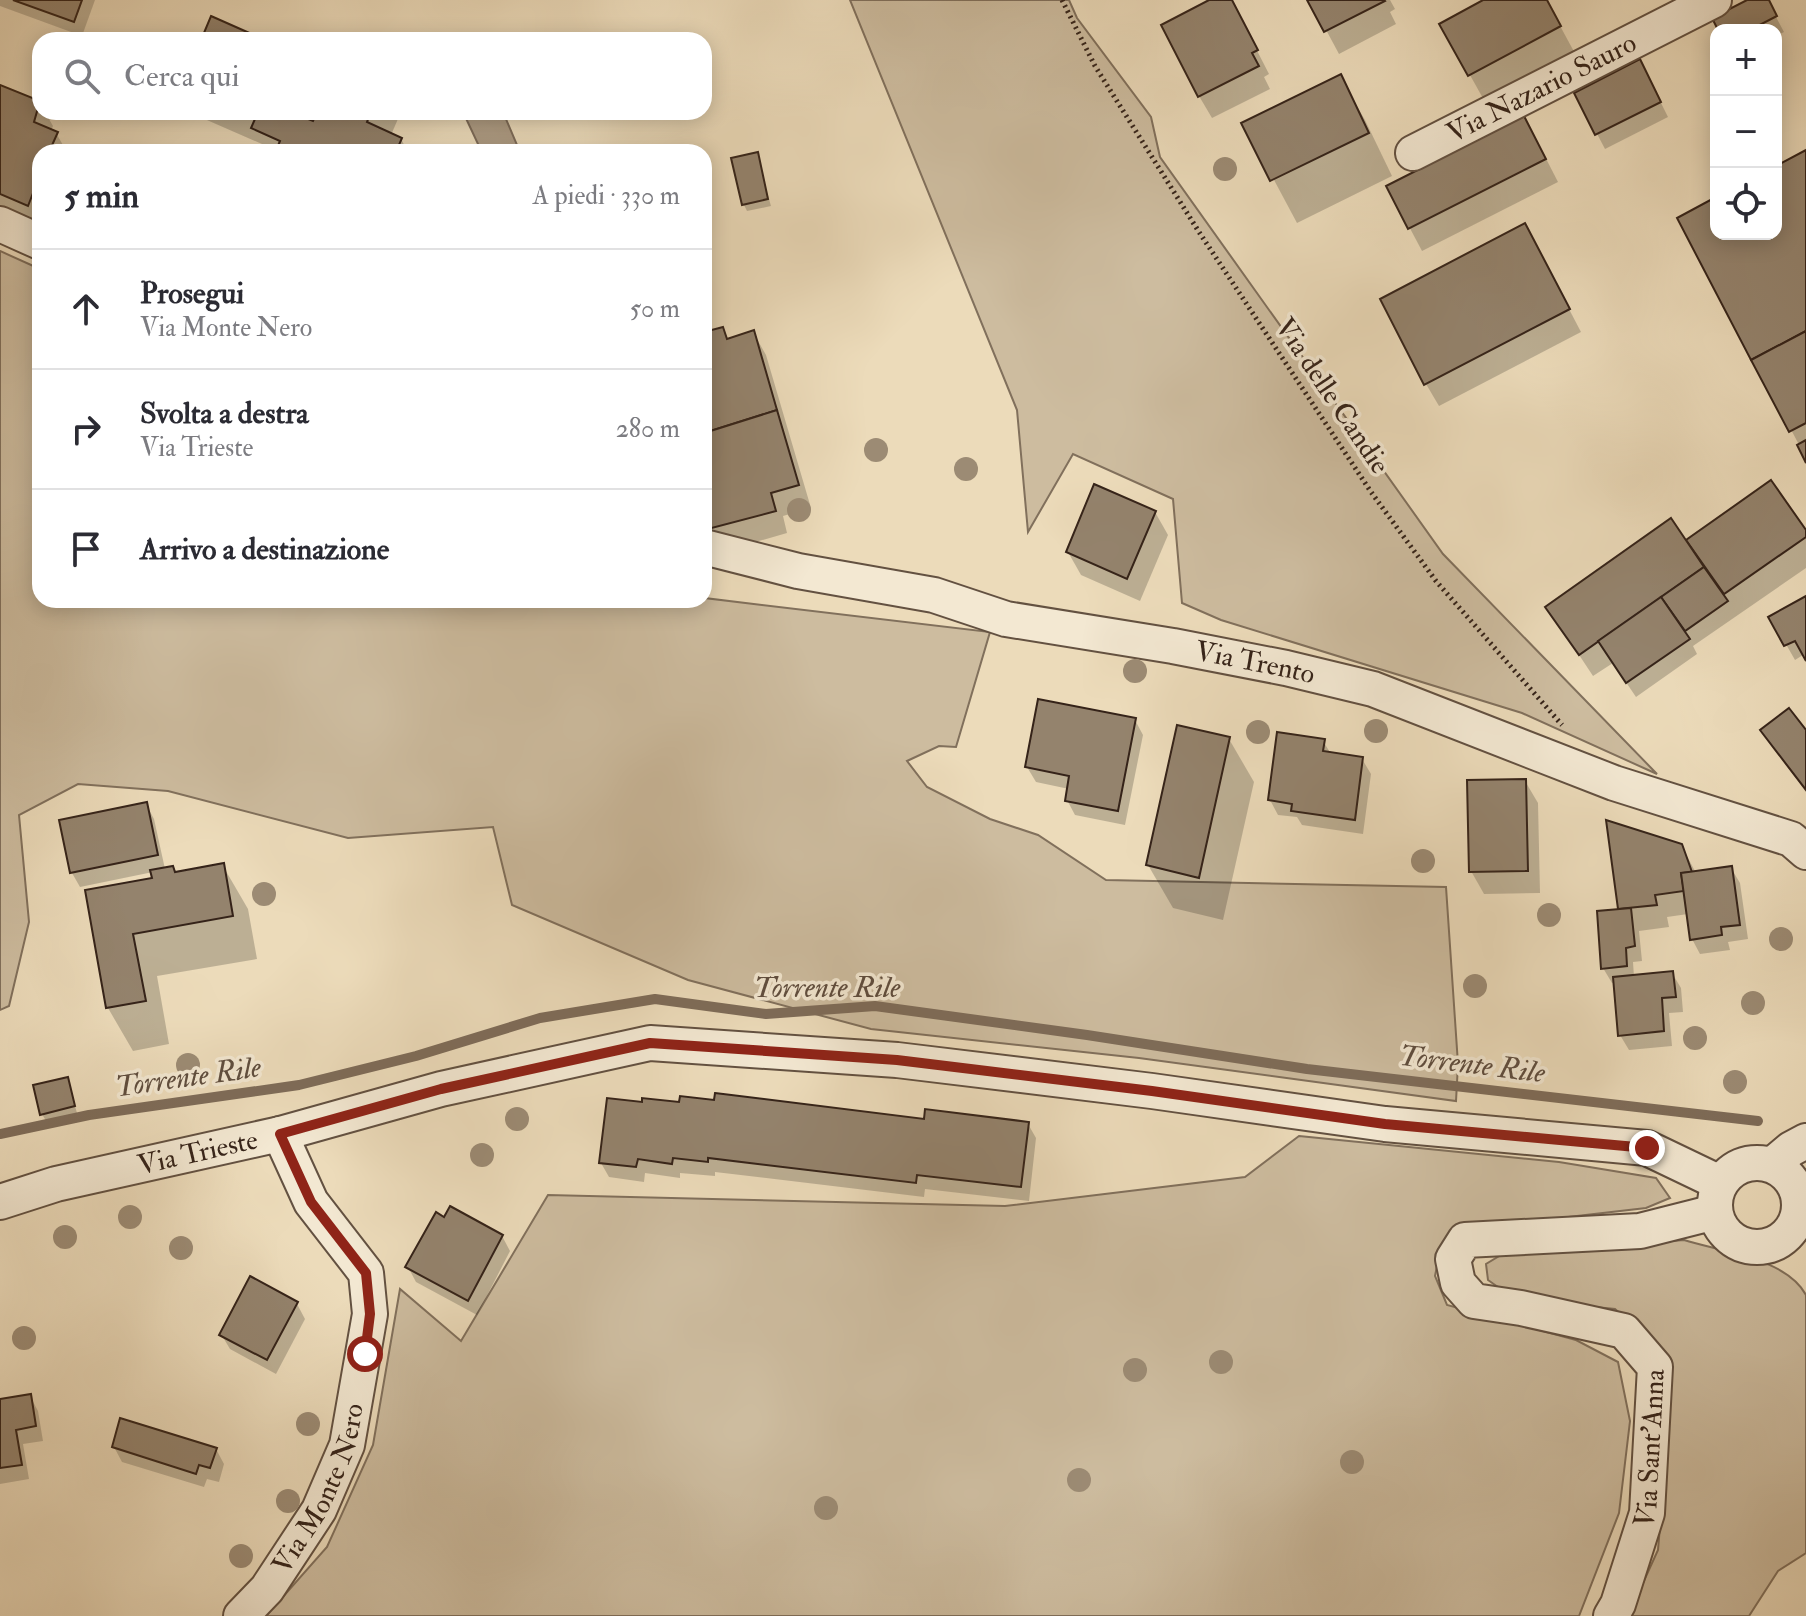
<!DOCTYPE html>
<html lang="it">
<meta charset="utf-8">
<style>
body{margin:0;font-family:"IM FELL Double Pica",serif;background:#f2f2f3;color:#2b2b33}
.controls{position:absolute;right:24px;top:24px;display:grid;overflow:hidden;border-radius:16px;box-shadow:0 4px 20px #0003}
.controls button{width:72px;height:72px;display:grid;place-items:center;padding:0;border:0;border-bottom:2px solid #e1e1e2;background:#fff;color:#2b2b33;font:40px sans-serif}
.stop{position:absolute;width:24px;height:24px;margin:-18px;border:6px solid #8f2418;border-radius:50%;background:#fff}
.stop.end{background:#8f2418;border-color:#fff;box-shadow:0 2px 8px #0008}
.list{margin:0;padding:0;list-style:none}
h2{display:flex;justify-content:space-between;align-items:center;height:104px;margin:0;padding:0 32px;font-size:34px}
h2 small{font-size:26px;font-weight:400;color:#7c7c81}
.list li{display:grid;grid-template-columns:52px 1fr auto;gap:24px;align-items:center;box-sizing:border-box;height:120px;padding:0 32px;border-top:2px solid #e1e1e2}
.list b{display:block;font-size:30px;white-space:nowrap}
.list p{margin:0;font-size:26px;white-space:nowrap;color:#7c7c81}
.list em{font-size:26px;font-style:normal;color:#7c7c81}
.icon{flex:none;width:44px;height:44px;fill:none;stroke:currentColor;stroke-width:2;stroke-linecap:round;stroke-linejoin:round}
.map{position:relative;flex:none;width:1806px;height:1616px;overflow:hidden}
.search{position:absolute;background:#fff;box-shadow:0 4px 20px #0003;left:32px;top:32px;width:680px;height:88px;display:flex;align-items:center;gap:20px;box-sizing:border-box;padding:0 28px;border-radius:24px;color:#7c7c81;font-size:30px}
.panel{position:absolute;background:#fff;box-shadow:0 4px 20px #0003;left:32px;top:144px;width:680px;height:464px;border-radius:24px}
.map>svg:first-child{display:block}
</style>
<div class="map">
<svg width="1806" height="1616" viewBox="0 0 1806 1616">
<rect width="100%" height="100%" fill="#ecdbba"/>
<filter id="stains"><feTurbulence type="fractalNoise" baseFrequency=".0025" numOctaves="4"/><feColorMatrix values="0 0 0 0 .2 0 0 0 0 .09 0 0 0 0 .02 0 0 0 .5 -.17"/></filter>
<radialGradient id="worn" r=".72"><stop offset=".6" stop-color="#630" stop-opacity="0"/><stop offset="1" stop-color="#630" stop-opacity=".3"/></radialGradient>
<g fill="#cdbc9f" stroke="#81705c" stroke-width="2">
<polygon points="850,0 1069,0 1077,18 1151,117 1160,157 1443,554 1657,774 1522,713 1221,620 1182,603 1173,499 1073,454 1028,532 1017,410"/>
<polygon points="0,251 40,269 40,600 704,600 704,598 990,632 956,747 939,746 907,761 927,787 990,819 1038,835 1106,880 1446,887 1458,1064 1456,1101 1139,1058 871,1029 688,980 512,905 493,827 348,838 168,791 78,784 19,815 29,922 9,1006 0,1010"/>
<polygon points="1299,1136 1559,1162 1656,1178 1670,1198 1646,1208 1551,1219 1440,1251 1435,1276 1447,1305 1576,1340 1618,1362 1630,1421 1619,1513 1579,1616 266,1616 327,1547 373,1445 400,1289 461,1341 548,1195 1005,1206 1245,1177"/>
<path d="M1684,1240C1722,1252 1786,1258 1806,1295V1553L1778,1571L1749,1616H1628L1658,1550L1668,1430L1663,1352L1615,1309L1515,1299L1488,1280L1486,1264L1501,1255Z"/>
</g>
<polygon fill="#ae9c83" stroke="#7e6c59" stroke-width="2" points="463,112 503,112 520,152 468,152 479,146"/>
<g fill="#0003">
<polygon points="0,0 95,0 82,36 0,6"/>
<polygon points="1213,0 1231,0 1269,74 1264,77 1270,89 1212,118 1199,96"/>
<polygon points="1310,0 1390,0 1395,9 1390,12 1396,24 1339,54"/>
<polygon points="1488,0 1546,0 1584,70 1494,118 1442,25"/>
<polygon points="1752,0 1767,0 1784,32 1776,36 1776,30 1720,30"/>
<polygon points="1340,77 1365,120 1392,176 1297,223 1244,124"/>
<polygon points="1648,77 1668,117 1605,149 1576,94"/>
<polygon points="0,87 40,103 40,112 45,112 53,126 51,131 56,133 67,152 40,152 40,227 0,210"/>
<polygon points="197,112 311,112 316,120 319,112 401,112 391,135 401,139 408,152 267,152 262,144 200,117"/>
<polygon points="1537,141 1558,182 1422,251 1388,187"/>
<polygon points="1806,153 1806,458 1680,219 1716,200 1716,234 1776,234 1776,168"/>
<polygon points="756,154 771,206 747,211 744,205"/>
<polygon points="1537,248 1581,332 1439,406 1426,384"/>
<polygon points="722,329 729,340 753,332 766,355 811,508 783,516 787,533 717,553 704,531 704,334"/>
<polygon points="1771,483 1806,533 1806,568 1693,646 1697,654 1636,697 1613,663 1593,676 1548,608 1685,543"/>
<polygon points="1155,512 1168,535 1140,601 1081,575 1068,552"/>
<polygon points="1806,598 1806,657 1803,655 1795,660 1771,618"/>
<polygon points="1135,720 1143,735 1125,825 1075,815 1067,800 1069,789 1036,782 1027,767"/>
<polygon points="1762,731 1806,734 1806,791 1771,746"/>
<polygon points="1229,739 1254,782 1223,920 1173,908 1148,865"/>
<polygon points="1323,741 1331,754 1362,759 1371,774 1363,834 1302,825 1297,817 1278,815 1270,800"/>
<polygon points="1525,781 1538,803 1540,893 1484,894 1471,871"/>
<polygon points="146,804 154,819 165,869 176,874 223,866 248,909 257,959 157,976 169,1044 133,1051 108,1008 87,892 154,880 153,872 80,887 72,873"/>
<polygon points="1608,823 1681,845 1696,873 1731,868 1740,883 1748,939 1728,942 1730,950 1700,954 1692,939 1688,914 1667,917 1669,927 1639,931 1642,961 1633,962 1634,977 1672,973 1681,988 1683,1012 1669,1013 1672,1046 1629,1050 1620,1035 1615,983 1612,983 1603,968 1620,911"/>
<polygon points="67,1079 77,1113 46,1121 42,1114"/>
<polygon points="926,1121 1028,1124 1036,1138 1029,1201 925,1189 924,1197 715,1172 715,1176 680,1173 680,1178 645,1173 644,1182 609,1177 601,1163"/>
<polygon points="502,1236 510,1251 477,1315 416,1282 408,1267"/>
<polygon points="297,1304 305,1319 276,1374 230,1349 221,1334"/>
<polygon points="30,1396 38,1411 43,1441 23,1444 29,1479 0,1484 0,1401"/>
<polygon points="114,1447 216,1449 224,1464 219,1482 207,1479 204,1487 122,1462"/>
</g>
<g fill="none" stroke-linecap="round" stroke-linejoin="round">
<polyline stroke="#7e6c59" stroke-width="10" points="0,1134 89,1115 299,1085 416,1056 540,1018 655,999 766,1014 875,1006 1087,1035 1307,1069 1758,1121"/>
</g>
<g fill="#94836d" stroke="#352319" stroke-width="2">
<polygon points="13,0 82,0 74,22"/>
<polygon points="1209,0 1232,0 1258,50 1252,53 1259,66 1198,97 1161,25"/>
<polygon points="1307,0 1384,0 1385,1 1324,32"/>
<polygon points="1483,0 1547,0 1561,26 1468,76 1439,24"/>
<polygon points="1747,0 1769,0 1777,16 1750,30 1718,30 1712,18"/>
<polygon points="211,16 254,35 251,40 201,40"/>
<polygon points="1640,59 1661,102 1595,135 1574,93"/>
<polygon points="1341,74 1369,133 1270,181 1241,123"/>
<polygon points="0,85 40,101 34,122 58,132 49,152 40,152 40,175 28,206 0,194"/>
<polygon points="238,112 291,112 313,121 317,112 371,112 367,122 402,138 396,152 287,152 277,148 280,141 251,128 255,119"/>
<polygon points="1524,116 1546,159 1408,229 1386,186"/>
<polygon points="1806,150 1806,331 1751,360 1677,218 1716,197 1716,234 1776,234 1776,166"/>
<polygon points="758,152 768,199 742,205 731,158"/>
<polygon points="1525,223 1570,309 1424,385 1380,299"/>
<polygon points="723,327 727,339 754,330 777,410 704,433 704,332"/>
<polygon points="1806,331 1806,423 1789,432 1751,360"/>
<polygon points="777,410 799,485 771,493 776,511 704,530 704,433"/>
<polygon points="1806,440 1806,463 1797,445"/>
<polygon points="1771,480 1806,530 1806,537 1724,594 1686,540"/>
<polygon points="1094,484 1156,511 1127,579 1066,552"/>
<polygon points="1671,518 1704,567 1579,655 1545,607"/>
<polygon points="1704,567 1728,601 1685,631 1661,597"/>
<polygon points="1806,596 1806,661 1795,641 1784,646 1768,617"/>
<polygon points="1661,597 1690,639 1626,683 1598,641"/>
<polygon points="1038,699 1136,718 1118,811 1065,801 1069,776 1025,767"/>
<polygon points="1789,708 1806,730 1806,790 1760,730"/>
<polygon points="1177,725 1230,737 1199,878 1146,865"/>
<polygon points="1277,732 1325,739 1323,751 1363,757 1355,820 1291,811 1292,804 1268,800"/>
<polygon points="1526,779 1528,871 1469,872 1467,780"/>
<polygon points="147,802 158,855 70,873 59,820"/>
<polygon points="1606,820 1682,844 1692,872 1681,873 1684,891 1655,895 1657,905 1618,909"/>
<polygon points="224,863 233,916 133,934 146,1001 106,1008 85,890 152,878 150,870 173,866 175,872"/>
<polygon points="1732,866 1740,925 1721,927 1722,935 1690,940 1681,873"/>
<polygon points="1631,908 1635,946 1626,948 1627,966 1601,969 1597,911"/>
<polygon points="1673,971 1676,997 1662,998 1664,1031 1618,1036 1613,977"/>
<polygon points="68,1077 75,1106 40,1115 33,1085"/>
<polygon points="715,1093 924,1119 925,1109 1029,1122 1021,1187 917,1175 916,1183 708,1158 708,1162 673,1158 672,1164 638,1159 636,1167 599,1163 607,1098 642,1102 642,1098 679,1102 680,1096 714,1100"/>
<polygon points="450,1206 503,1235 468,1301 405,1267 436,1212 444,1217"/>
<polygon points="250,1276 298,1302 267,1360 219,1335"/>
<polygon points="31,1394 36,1426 16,1430 22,1465 0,1468 0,1399"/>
<polygon points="120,1418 217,1448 210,1468 199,1465 196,1474 112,1447"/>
</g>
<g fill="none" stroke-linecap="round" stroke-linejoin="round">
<defs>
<g id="street">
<path id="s1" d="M1413,153L1714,0"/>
<polyline points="0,224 40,242"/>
<path id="s2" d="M704,547L798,571L934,595L1006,619L1173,646L1286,668L1373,689L1614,783L1791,839L1806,852"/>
<circle cx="1757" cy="1205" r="42"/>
<polyline points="1772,1165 1791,1149 1806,1141"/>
<path id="s3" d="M0,1202L56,1184L280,1134L441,1089L650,1043L897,1060L1152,1091L1385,1124L1647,1148L1720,1183"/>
<path id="s4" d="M241,1616L267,1589L319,1510L347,1445L370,1314L366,1273L311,1202L280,1134"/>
<path id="s5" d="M1611,1616L1618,1604L1647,1513L1655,1367L1624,1331L1521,1308L1474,1301L1458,1283L1453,1259L1465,1240L1640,1231L1715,1212"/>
</g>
</defs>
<use href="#street" stroke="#635141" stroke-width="38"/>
<polyline stroke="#352319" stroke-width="5" stroke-dasharray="2 4" stroke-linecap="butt" points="1062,0 1095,66 1199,232 1371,492 1436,581 1562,725"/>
<use href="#street" stroke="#f3e8d2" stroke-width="34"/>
</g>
<g fill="#9c8b74">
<circle cx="1225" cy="169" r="12"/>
<circle cx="876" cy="450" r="12"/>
<circle cx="966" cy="469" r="12"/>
<circle cx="799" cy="510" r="12"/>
<circle cx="1135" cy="671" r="12"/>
<circle cx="1376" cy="731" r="12"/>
<circle cx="1258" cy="732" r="12"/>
<circle cx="1423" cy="861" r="12"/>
<circle cx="264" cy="894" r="12"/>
<circle cx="1549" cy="915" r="12"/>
<circle cx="1781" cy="939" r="12"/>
<circle cx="1475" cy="986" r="12"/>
<circle cx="1753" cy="1003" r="12"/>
<circle cx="1695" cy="1038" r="12"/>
<circle cx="188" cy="1065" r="12"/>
<circle cx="1735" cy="1082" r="12"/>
<circle cx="517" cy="1119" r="12"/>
<circle cx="482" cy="1155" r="12"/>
<circle cx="130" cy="1217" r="12"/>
<circle cx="65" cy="1237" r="12"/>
<circle cx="181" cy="1248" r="12"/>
<circle cx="24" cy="1338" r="12"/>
<circle cx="1221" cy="1362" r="12"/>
<circle cx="1135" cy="1370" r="12"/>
<circle cx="308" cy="1424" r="12"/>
<circle cx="1352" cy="1462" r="12"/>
<circle cx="1079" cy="1480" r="12"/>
<circle cx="288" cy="1501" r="12"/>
<circle cx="826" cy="1508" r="12"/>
<circle cx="241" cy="1556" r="12"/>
</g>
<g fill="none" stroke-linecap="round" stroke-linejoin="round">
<polyline stroke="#8f2418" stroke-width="10" points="365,1354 370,1314 366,1273 311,1202 280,1134 441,1089 650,1043 897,1060 1152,1091 1385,1124 1647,1148"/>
</g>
<g text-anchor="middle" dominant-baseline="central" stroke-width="7" stroke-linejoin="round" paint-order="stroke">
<g font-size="28" fill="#352319" stroke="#f3e8d2">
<text stroke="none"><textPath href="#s1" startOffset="144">Via Nazario Sauro</textPath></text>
<text transform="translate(1332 396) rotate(56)">Via delle Candie</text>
<text stroke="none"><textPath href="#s2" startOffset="564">Via Trento</textPath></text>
<text stroke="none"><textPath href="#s3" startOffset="204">Via Trieste</textPath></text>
<text stroke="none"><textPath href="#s5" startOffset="174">Via Sant'Anna</textPath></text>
<text stroke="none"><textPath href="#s4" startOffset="152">Via Monte Nero</textPath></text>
</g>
<g font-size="30" font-style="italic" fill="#5f4d3e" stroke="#f3e8d2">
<text x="827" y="987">Torrente Rile</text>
<text transform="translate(1472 1064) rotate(7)">Torrente Rile</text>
<text transform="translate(188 1077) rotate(-8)">Torrente Rile</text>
</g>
</g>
<rect width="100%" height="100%" filter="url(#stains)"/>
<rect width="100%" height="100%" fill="url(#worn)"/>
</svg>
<div class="controls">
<button>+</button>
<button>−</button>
<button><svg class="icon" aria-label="locate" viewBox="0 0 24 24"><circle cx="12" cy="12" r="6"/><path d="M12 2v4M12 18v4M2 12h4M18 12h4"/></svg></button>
</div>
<div class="stop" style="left:365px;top:1354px"></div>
<div class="stop end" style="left:1647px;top:1148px"></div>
<div class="search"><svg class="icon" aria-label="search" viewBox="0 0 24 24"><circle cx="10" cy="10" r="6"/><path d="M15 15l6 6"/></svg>Cerca qui</div>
<section class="panel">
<h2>5 min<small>A piedi · 330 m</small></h2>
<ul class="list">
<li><svg class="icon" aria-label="ahead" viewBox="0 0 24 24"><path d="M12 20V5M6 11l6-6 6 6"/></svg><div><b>Prosegui</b><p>Via Monte Nero</p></div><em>50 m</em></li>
<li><svg class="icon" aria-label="right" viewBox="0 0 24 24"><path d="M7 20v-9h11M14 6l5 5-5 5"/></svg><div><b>Svolta a destra</b><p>Via Trieste</p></div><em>280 m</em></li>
<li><svg class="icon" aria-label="arrive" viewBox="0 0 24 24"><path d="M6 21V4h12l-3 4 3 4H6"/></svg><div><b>Arrivo a destinazione</b></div></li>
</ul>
</section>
</div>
